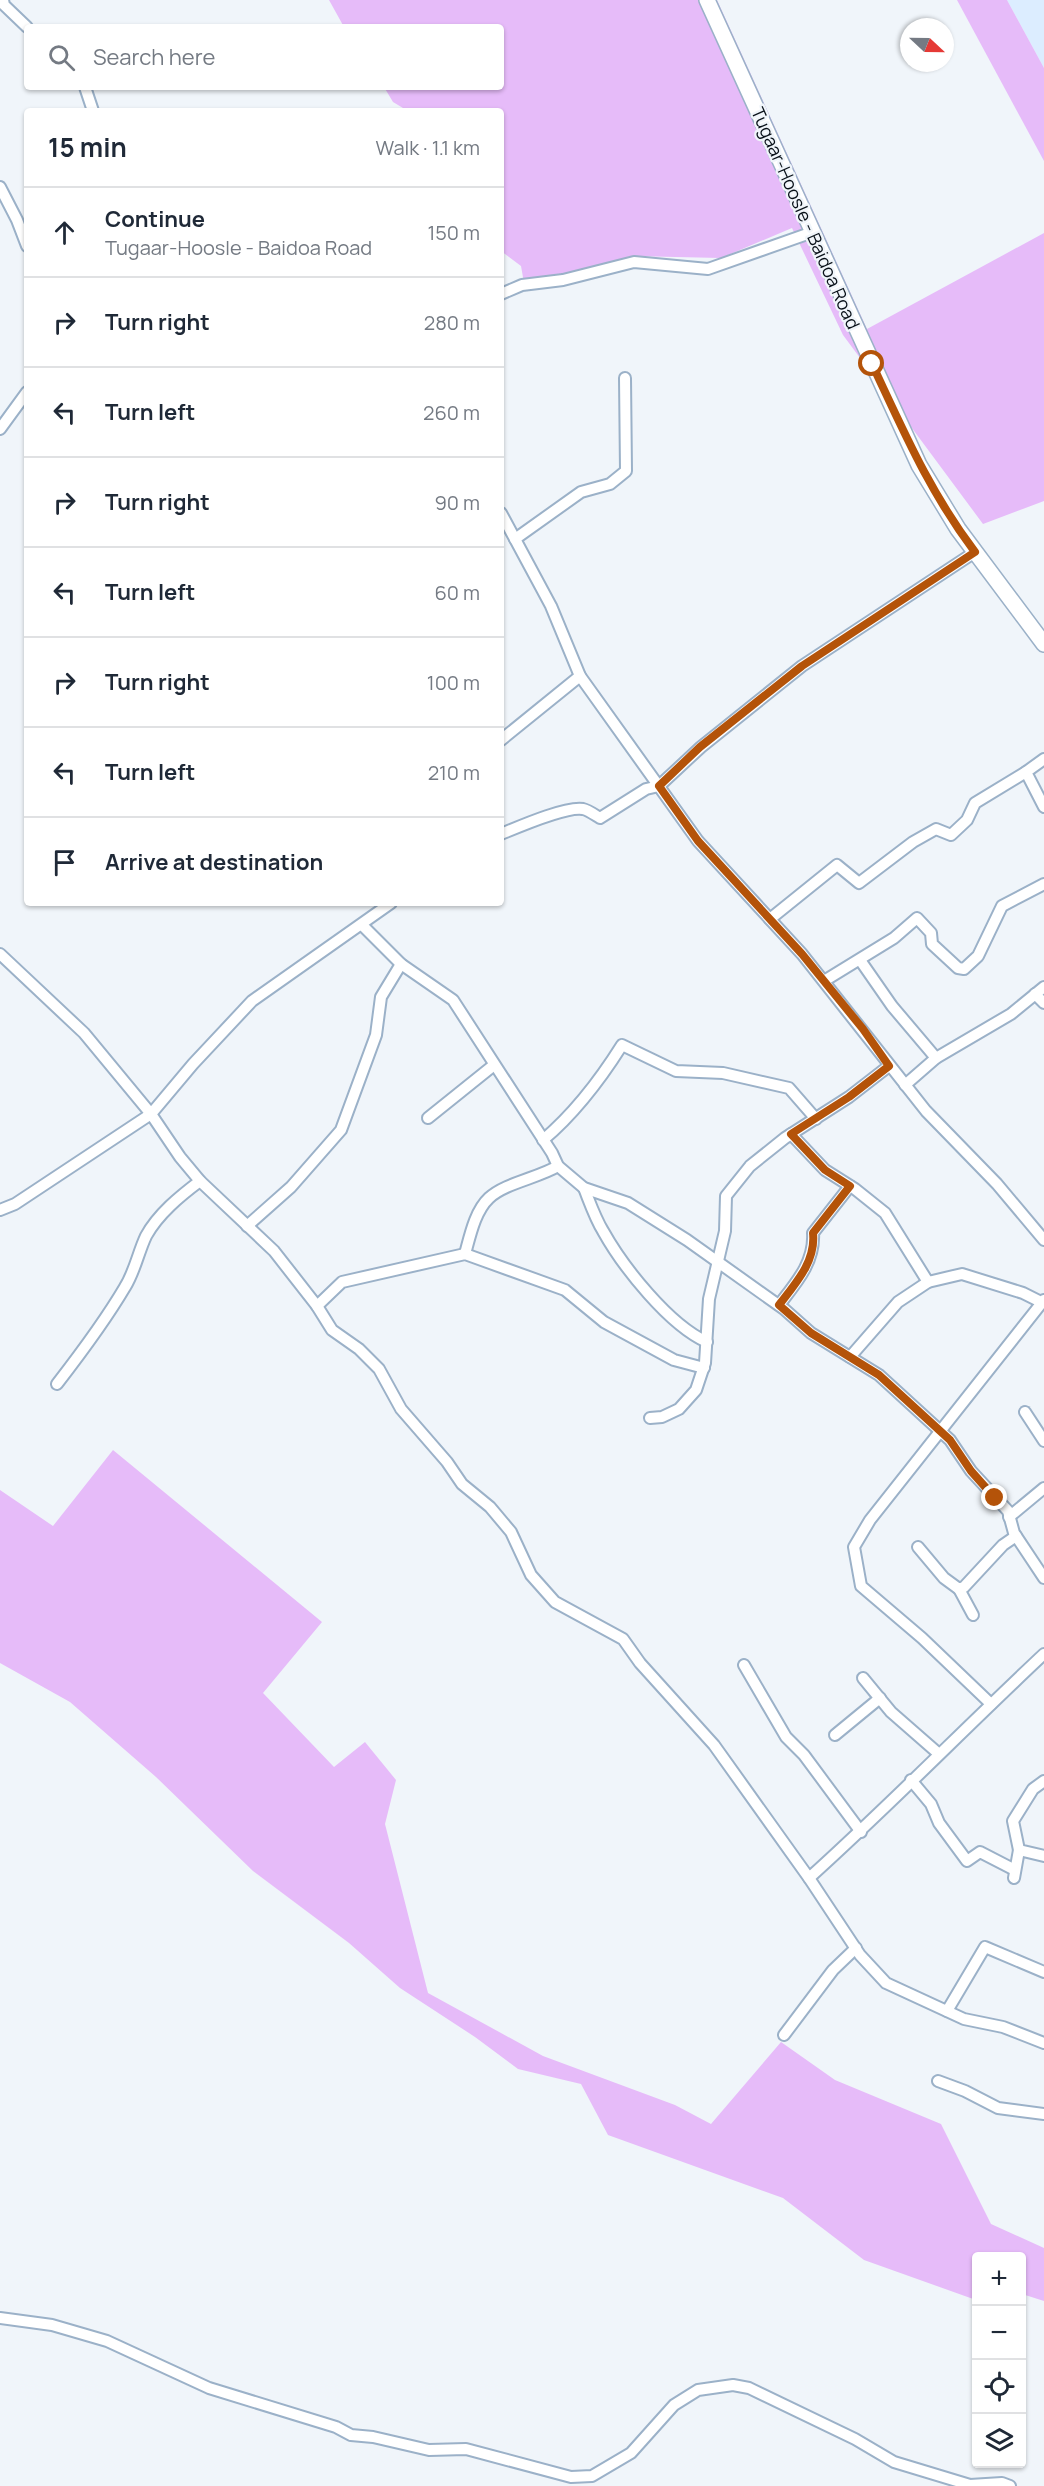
<!DOCTYPE html>
<meta charset="utf-8">
<style>
body{margin:0;font-family:Manrope,sans-serif;background:#f6f6f7;color:#1f2937}
.controls{position:absolute;right:18px;bottom:18px;display:grid;overflow:hidden;border-radius:6px;box-shadow:0 2px 4px #0004}
.controls button{width:54px;height:54px;display:grid;place-items:center;padding:0;border:0;border-bottom:2px solid #e0e1e3;background:#fff;color:#1f2937;font:30px sans-serif}
.compass{position:absolute;left:900px;top:18px;width:54px;height:54px;border-radius:50%;background:#fff;box-shadow:0 2px 4px #0004;rotate:112deg}
.stop{position:absolute;width:18px;height:18px;margin:-14px;border:4px solid #b45309;border-radius:50%;background:#fff}
.stop.end{background:#b45309;border-color:#fff;box-shadow:0 2px 6px #0008}
.list{margin:0;padding:0;list-style:none}
h2{display:flex;justify-content:space-between;align-items:center;height:78px;margin:0;padding:0 24px;font-size:26px}
h2 small{font-size:20px;font-weight:400;color:#747a83}
.list li{display:grid;grid-template-columns:39px 1fr auto;gap:18px;align-items:center;box-sizing:border-box;height:90px;padding:0 24px;border-top:2px solid #e0e1e3}
.list b{display:block;font-size:22px;white-space:nowrap}
.list p{margin:0;font-size:20px;white-space:nowrap;color:#747a83}
.list em{font-size:20px;font-style:normal;color:#747a83}
.icon{flex:none;width:33px;height:33px;fill:none;stroke:currentColor;stroke-width:2;stroke-linecap:round;stroke-linejoin:round}
.map{position:relative;flex:none;width:1044px;height:2486px;overflow:hidden}
.search{position:absolute;background:#fff;box-shadow:0 2px 4px #0004;left:24px;top:24px;width:480px;height:66px;display:flex;align-items:center;gap:15px;box-sizing:border-box;padding:0 21px;border-radius:6px;color:#747a83;font-size:22px}
.panel{position:absolute;background:#fff;box-shadow:0 2px 4px #0004;left:24px;top:108px;width:480px;height:798px;border-radius:6px}
.map>svg:first-child{display:block}
</style>
<div class="map">
<svg width="1044" height="2486" viewBox="0 0 1044 2486">
<rect width="100%" height="100%" fill="#f0f5fa"/>
<polygon fill="#dcedff" points="1007,0 1044,0 1044,68"/>
<g fill="#e6bbf9">
<polygon points="329,0 717,0 867,329 1044,233 1044,501 983,524 843,335 792,228 721,258 631,256 567,278 524,283 521,266 501,251 501,111 408,111 393,102 384,87 501,87 501,27 344,27"/>
<polygon points="957,0 1007,0 1044,68 1044,161"/>
<polygon points="113,1450 322,1622 263,1693 334,1767 365,1742 396,1780 385,1824 428,1993 543,2056 675,2105 711,2124 781,2042 835,2080 941,2124 991,2224 1044,2248 1044,2301 1022,2294 1022,2256 976,2256 976,2300 864,2260 783,2198 608,2135 581,2084 518,2069 475,2037 400,1988 349,1943 253,1871 156,1777 70,1702 0,1663 0,1490 53,1526"/>
</g>
<g fill="none" stroke-linecap="round" stroke-linejoin="round">
<defs>
<g id="minor">
<polyline points="3,0 4,5 27,27"/>
<polyline points="85,87 93,111"/>
<polyline points="0,187 17,220 27,246"/>
<polyline points="501,294 522,285 563,280 634,262 708,269 813,232"/>
<polyline points="0,429 27,392"/>
<polyline points="501,513 551,606 580,676 698,841 802,954 926,1111 997,1184 1044,1240"/>
<polyline points="515,539 581,492 610,484 626,471 625,378"/>
<polyline points="501,740 580,676"/>
<polyline points="1044,759 1026,772 1044,807"/>
<path d="M501,834C518,827 566,806 583,809C588,810 595,815 600,818L646,789L659,786L701,747L802,666L975,552"/>
<polyline points="770,919 837,865 859,883 913,842 936,829 951,835 967,820 975,803 1026,772"/>
<polyline points="362,925 401,964 453,1000 552,1153 558,1166 584,1188 628,1203 687,1240 784,1309 811,1333 879,1375 950,1440 971,1471 1008,1511 1014,1533 1044,1578"/>
<polyline points="0,954 84,1033 151,1114 180,1157 200,1181 274,1251 317,1306 332,1330 359,1349 379,1369 401,1409 447,1462 462,1484 490,1507 511,1532 531,1575 555,1602 623,1639 640,1663 714,1745 809,1878 860,1955 886,1983 964,2019 1003,2027 1044,2043"/>
<polyline points="860,960 892,1006 936,1058"/>
<polyline points="824,981 894,938 917,918 931,933 932,944 958,968 964,969 978,956 1002,906 1044,884"/>
<polyline points="1035,994 1044,1003"/>
<polyline points="905,1085 936,1058 1011,1014 1044,987"/>
<polyline points="428,1118 494,1065"/>
<polyline points="791,1134 825,1170 855,1189 885,1213 928,1282"/>
<path d="M543,1140C575,1113 600,1080 622,1045L676,1071L723,1073L789,1088L816,1119"/>
<path d="M584,1188C590,1203 595,1218 603,1231C623,1267 669,1325 707,1342"/>
<polyline points="0,1210 15,1204 151,1114 193,1064 252,1001 391,903"/>
<polyline points="247,1226 291,1187 341,1130 376,1035 381,997 401,964"/>
<path d="M465,1254C470,1236 475,1211 489,1198C505,1183 538,1178 558,1166"/>
<path d="M779,1305C796,1283 815,1262 813,1233L850,1186"/>
<polyline points="317,1306 342,1282 465,1254 565,1290 604,1322 674,1360 704,1368"/>
<polyline points="850,1357 898,1302 928,1282 962,1274 1023,1293 1041,1302"/>
<path d="M57,1384C81,1353 105,1321 125,1287C135,1271 138,1253 146,1236C158,1214 180,1196 200,1181"/>
<polyline points="1025,1412 1044,1441"/>
<polyline points="650,1418 662,1417 679,1409 696,1390 705,1363 709,1299 725,1231 726,1196 750,1166 785,1138 849,1097 889,1066"/>
<polyline points="1009,1517 1044,1488"/>
<polyline points="918,1547 944,1578 959,1589 964,1587 1003,1545 1016,1536"/>
<polyline points="959,1589 973,1615"/>
<polyline points="744,1665 786,1737 804,1755 861,1832"/>
<polyline points="863,1678 891,1712 939,1754"/>
<polyline points="991,1704 922,1638 861,1586 854,1547 870,1520 1044,1300"/>
<polyline points="835,1735 880,1698"/>
<polyline points="911,1780 931,1804 939,1823 967,1861 980,1852 1015,1870"/>
<polyline points="1044,1781 1033,1789 1013,1821 1019,1850 1044,1856"/>
<path d="M809,1878C889,1806 965,1728 1044,1654"/>
<polyline points="1014,1878 1019,1850"/>
<polyline points="947,2011 985,1947 1044,1972"/>
<polyline points="784,2035 833,1970 856,1948"/>
<polyline points="938,2081 965,2091 998,2108 1044,2114"/>
<polyline points="0,2318 52,2325 107,2341 209,2388 336,2427 351,2435 373,2437 429,2450 466,2449 571,2477 592,2476 631,2453 674,2405 698,2390 733,2385 749,2388 855,2439 894,2462 970,2485 1002,2483 1010,2486"/>
</g>
<polyline id="secondary" points="707,0 919,465 958,529 1044,644"/>
</defs>
<use href="#minor" stroke="#9bb1c8" stroke-width="14"/>
<use href="#secondary" stroke="#9bb1c8" stroke-width="18"/>
<use href="#minor" stroke="#fff" stroke-width="10"/>
<use href="#secondary" stroke="#fff" stroke-width="15"/>
</g>
<g fill="none" stroke-linecap="round" stroke-linejoin="round">
<path stroke="#b45309" stroke-width="8" d="M872,364C904,432 929,491 975,552L802,666L700,747L659,786L698,841L802,954L863,1029L889,1066L849,1097L791,1134L825,1170L850,1186L813,1233C816,1261 796,1283 779,1305L811,1333L879,1375L950,1440L971,1471L995,1498"/>
</g>
<g text-anchor="middle" dominant-baseline="central" stroke-width="4.5" stroke-linejoin="round" paint-order="stroke">
<g font-size="18" fill="#081018" stroke="#f0f5fa">
<text transform="translate(806 218) rotate(66)">Tugaar-Hoosle - Baidoa Road</text>
</g>
</g>
</svg>
<div class="controls">
<button>+</button>
<button>−</button>
<button><svg class="icon" aria-label="locate" viewBox="0 0 24 24"><circle cx="12" cy="12" r="6"/><path d="M12 2v4M12 18v4M2 12h4M18 12h4"/></svg></button>
<button><svg class="icon" aria-label="layers" viewBox="0 0 24 24"><path d="M12 4l9 5-9 5-9-5zM3 14l9 5 9-5"/></svg></button>
</div>
<svg class="compass" viewBox="-18 -18 36 36"><path d="M0-13l5 13h-10z" fill="#e53935"/><path d="M0 13l5-13h-10z" fill="#747a83"/></svg>
<div class="stop" style="left:872px;top:364px"></div>
<div class="stop end" style="left:995px;top:1498px"></div>
<div class="search"><svg class="icon" aria-label="search" viewBox="0 0 24 24"><circle cx="10" cy="10" r="6"/><path d="M15 15l6 6"/></svg>Search here</div>
<section class="panel">
<h2>15 min<small>Walk · 1.1 km</small></h2>
<ul class="list">
<li><svg class="icon" aria-label="ahead" viewBox="0 0 24 24"><path d="M12 20V5M6 11l6-6 6 6"/></svg><div><b>Continue</b><p>Tugaar-Hoosle - Baidoa Road</p></div><em>150 m</em></li>
<li><svg class="icon" aria-label="right" viewBox="0 0 24 24"><path d="M7 20v-9h11M14 6l5 5-5 5"/></svg><div><b>Turn right</b></div><em>280 m</em></li>
<li><svg class="icon" aria-label="left" viewBox="0 0 24 24"><path d="M17 20v-9H6M10 6l-5 5 5 5"/></svg><div><b>Turn left</b></div><em>260 m</em></li>
<li><svg class="icon" aria-label="right" viewBox="0 0 24 24"><path d="M7 20v-9h11M14 6l5 5-5 5"/></svg><div><b>Turn right</b></div><em>90 m</em></li>
<li><svg class="icon" aria-label="left" viewBox="0 0 24 24"><path d="M17 20v-9H6M10 6l-5 5 5 5"/></svg><div><b>Turn left</b></div><em>60 m</em></li>
<li><svg class="icon" aria-label="right" viewBox="0 0 24 24"><path d="M7 20v-9h11M14 6l5 5-5 5"/></svg><div><b>Turn right</b></div><em>100 m</em></li>
<li><svg class="icon" aria-label="left" viewBox="0 0 24 24"><path d="M17 20v-9H6M10 6l-5 5 5 5"/></svg><div><b>Turn left</b></div><em>210 m</em></li>
<li><svg class="icon" aria-label="arrive" viewBox="0 0 24 24"><path d="M6 21V4h12l-3 4 3 4H6"/></svg><div><b>Arrive at destination</b></div></li>
</ul>
</section>
</div>
